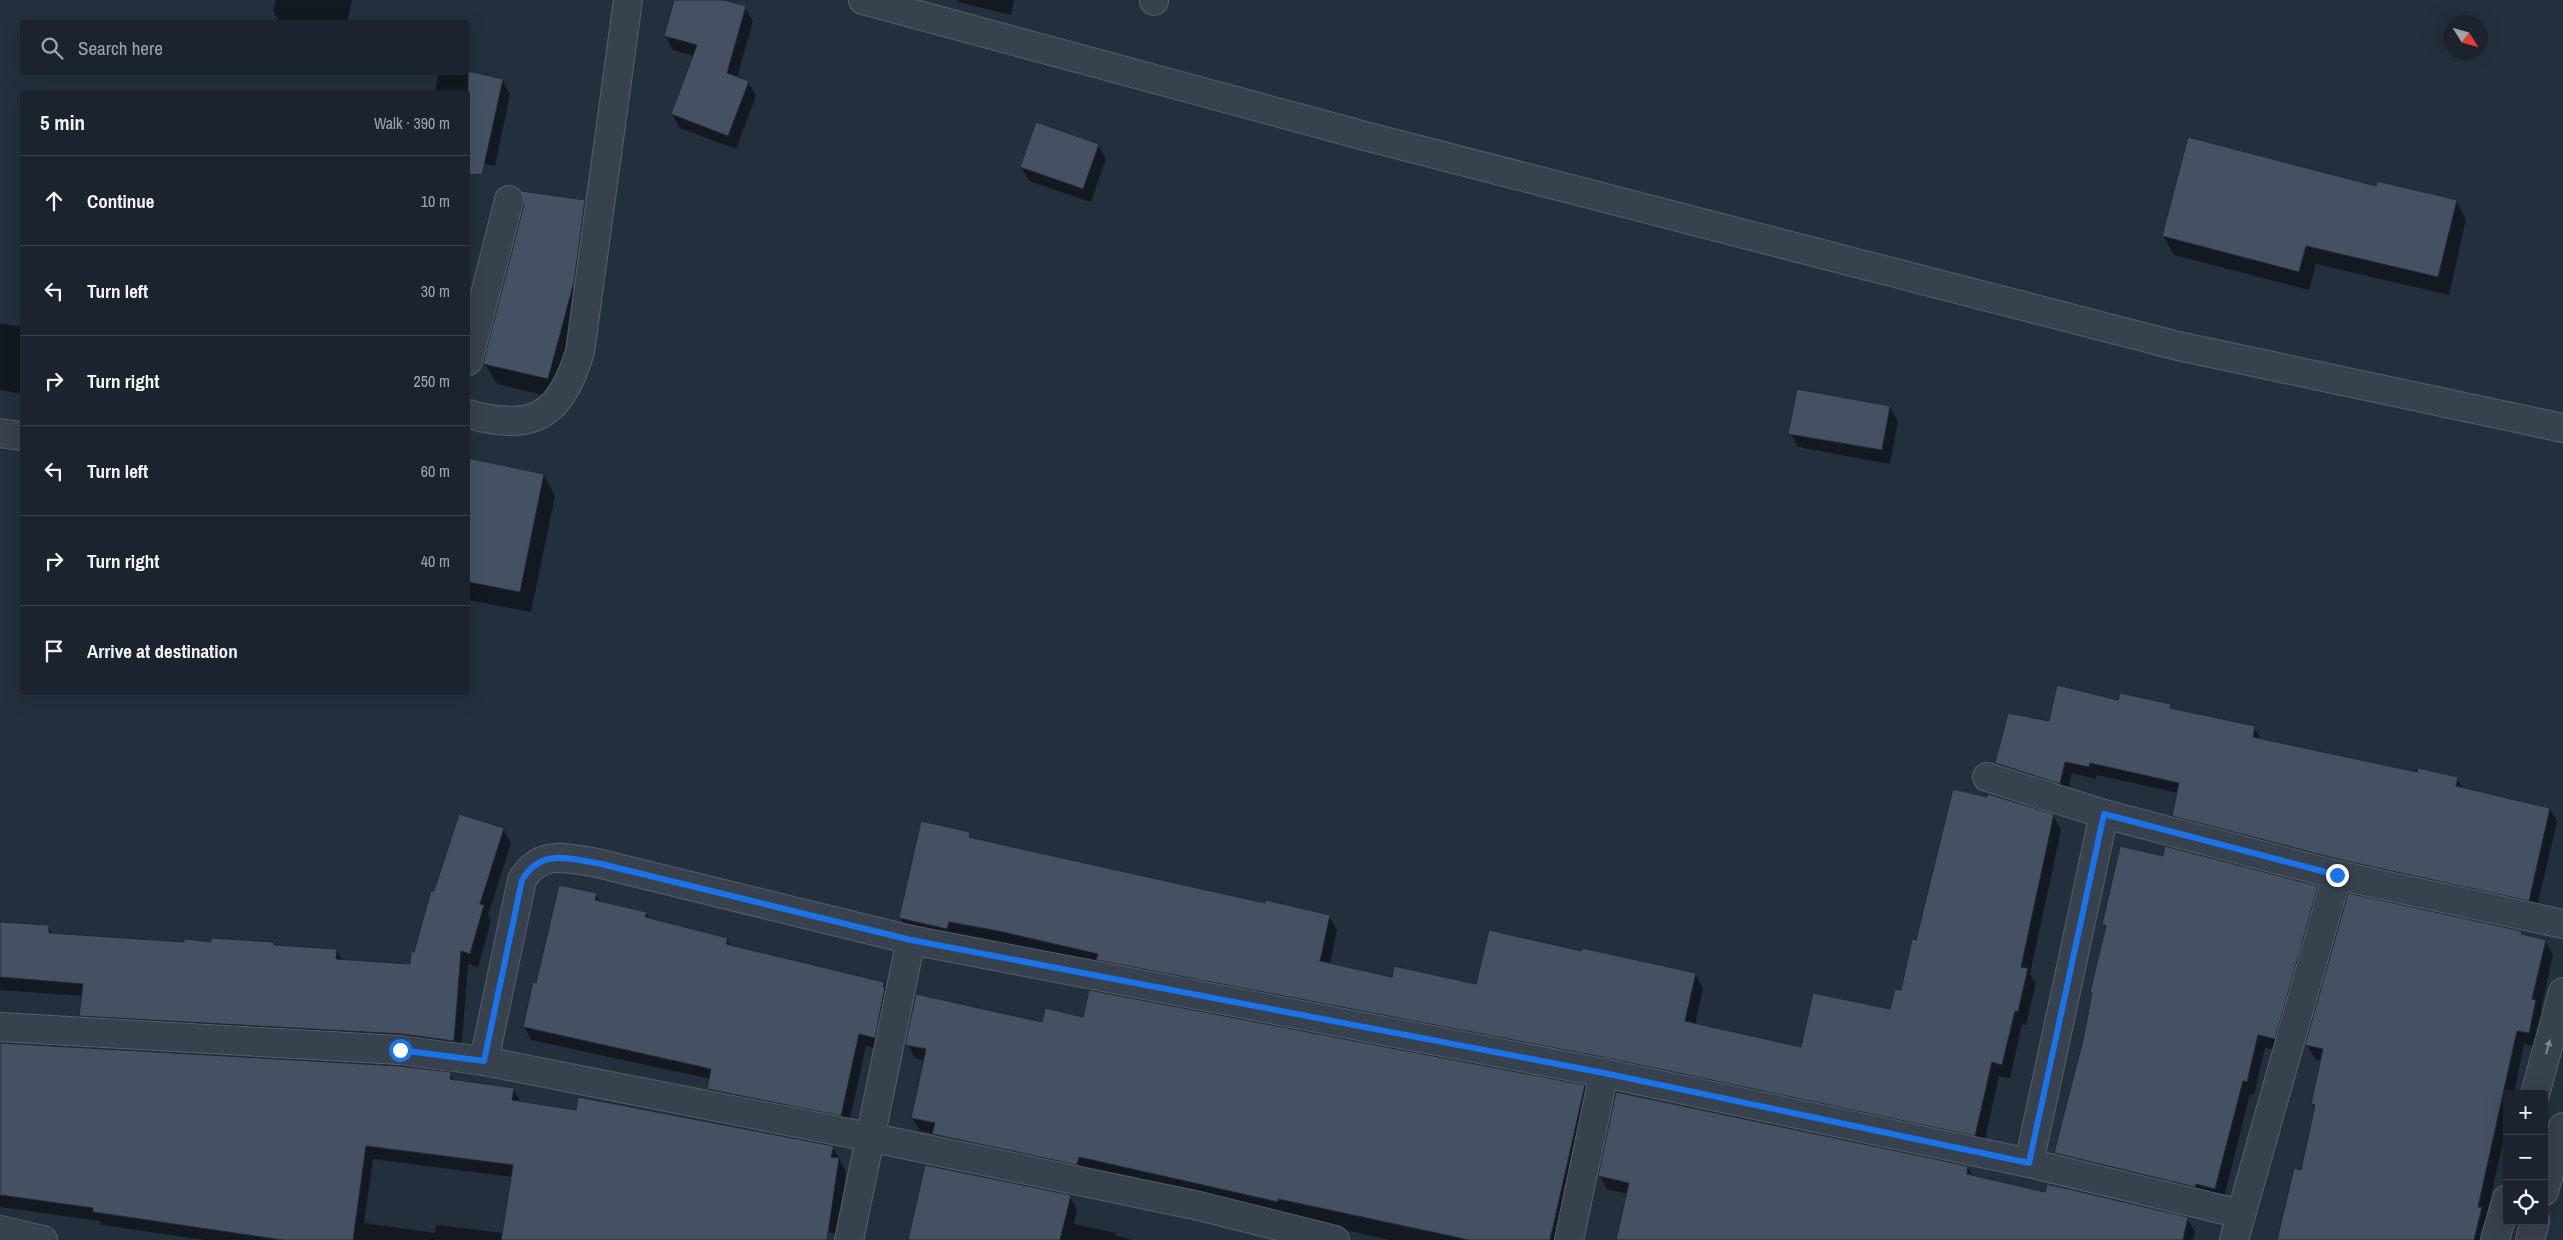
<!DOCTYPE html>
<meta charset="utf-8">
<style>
body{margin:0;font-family:"Archivo Narrow",sans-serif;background:#282f3a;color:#f1f3f6}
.controls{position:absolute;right:15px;bottom:15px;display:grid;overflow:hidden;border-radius:5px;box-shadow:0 5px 20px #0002}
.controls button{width:45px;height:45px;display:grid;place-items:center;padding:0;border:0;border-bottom:1px solid #39404a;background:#1b232e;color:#f1f3f6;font:25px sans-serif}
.compass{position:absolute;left:2443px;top:15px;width:45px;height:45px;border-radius:50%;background:#1b232e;box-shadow:0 5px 20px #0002;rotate:127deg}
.stop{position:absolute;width:15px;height:15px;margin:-11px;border:4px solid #1a73e8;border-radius:50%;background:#fff}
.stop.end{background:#1a73e8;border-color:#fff;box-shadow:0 1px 5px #0008}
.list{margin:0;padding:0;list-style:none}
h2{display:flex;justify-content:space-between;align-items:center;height:65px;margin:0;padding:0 20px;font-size:21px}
h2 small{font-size:16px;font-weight:400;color:#a0a4aa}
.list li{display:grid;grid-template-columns:32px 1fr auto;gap:15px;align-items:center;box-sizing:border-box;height:90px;padding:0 20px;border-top:1px solid #39404a}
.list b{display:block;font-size:19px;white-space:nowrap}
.list em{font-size:16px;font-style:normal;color:#a0a4aa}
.icon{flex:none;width:28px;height:28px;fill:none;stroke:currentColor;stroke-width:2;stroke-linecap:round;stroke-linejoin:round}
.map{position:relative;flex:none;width:2563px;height:1240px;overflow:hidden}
.search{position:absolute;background:#1b232e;box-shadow:0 5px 20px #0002;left:20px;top:20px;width:450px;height:55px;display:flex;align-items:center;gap:12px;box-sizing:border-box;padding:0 18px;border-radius:5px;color:#a0a4aa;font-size:19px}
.panel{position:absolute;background:#1b232e;box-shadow:0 5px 20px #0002;left:20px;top:90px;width:450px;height:605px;border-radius:5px}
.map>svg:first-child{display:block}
</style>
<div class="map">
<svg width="2563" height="1240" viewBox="0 0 2563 1240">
<rect width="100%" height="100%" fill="#242f3e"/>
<g fill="#0007" fill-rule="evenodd">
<polygon points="276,0 352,0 347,22 280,22 273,11"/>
<polygon points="675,0 720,0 745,7 753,21 737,78 748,82 756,96 736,149 680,128 672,114 695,56 673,50 665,36"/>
<polygon points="957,0 1014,0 1011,15 958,2"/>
<polygon points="439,72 467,72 502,80 510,94 495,166 468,160 468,92 435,92"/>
<polygon points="1098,145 1106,159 1091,202 1029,181 1021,167"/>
<polygon points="2377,188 2456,201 2466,220 2449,295 2316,264 2309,290 2174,255 2163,236"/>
<polygon points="584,202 596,222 559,399 497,384 485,364 525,204"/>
<polygon points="0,323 22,327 22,394 0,390"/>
<polygon points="1890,407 1898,421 1890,464 1798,447 1790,433"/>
<polygon points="468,460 544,475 555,496 531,612 468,600"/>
<polygon points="2119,701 2170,705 2172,710 2254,728 2262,740 2418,774 2457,778 2463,789 2550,809 2557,821 2536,912 2180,828 2173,815 2178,793 2097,775 2096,779 2072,773 2067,795 2004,775 1997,763 2050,723"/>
<polygon points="2053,815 2061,830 2030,974 2036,983 2026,1025 2022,1024 2010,1078 1999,1076 1983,1149 908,932 900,918 969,833 972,839 1266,905 1329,916 1337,930 1330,964 1393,978 1477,986 1582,952 1695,974 1703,988 1695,1025 1802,1048 1891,1011 1902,992 1917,941"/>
<polygon points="503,829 511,843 488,915 491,920 478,967 468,964 461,1055 88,1029 80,1016 83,996 0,990 0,923 48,927 53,934 185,944 273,944 275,946 336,950 343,961 411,966 434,893"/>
<polygon points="2317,887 2325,901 2282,1051 2265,1048 2254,1095 2250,1094 2223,1202 2064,1166 2056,1153 2084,1040 2093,995 2091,992 2106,929 2103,925"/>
<polygon points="596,894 601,903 646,913 649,919 727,939 731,947 883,983 891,995 882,1050 866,1046 848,1128 716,1102 709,1089 711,1079 531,1040 524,1027 537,985"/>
<polygon points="2521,932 2524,936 2545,941 2553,955 2541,1009 2544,1015 2537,1047 2524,1044 2514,1094 2507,1094 2507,1125 2486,1218 2489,1223 2485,1240 2278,1240 2302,1171 2315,1109 2312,1104 2321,1061 2315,1059 2307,1045"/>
<polygon points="1084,1018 1585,1086 1593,1100 1561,1240 1389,1240 1087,1170 942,1148 934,1134 920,1131 912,1117 925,1061 915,1058 907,1044"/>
<path d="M0,1044L450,1074L454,1080L513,1089L521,1102L833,1147L846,1172L837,1234L809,1230L807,1240H204L102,1225L99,1221L0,1207ZM373,1159L512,1177L503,1233L436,1225L435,1233L364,1223Z"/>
<polygon points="1968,1167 1973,1177 2046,1194 2187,1218 2195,1232 2193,1240 1617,1240 1628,1194 1607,1189 1600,1176"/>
<polygon points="1070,1196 1077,1210 1074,1224 1115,1233 1116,1236 1133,1240 909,1240"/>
</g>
<g fill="#455162" stroke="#1f2835">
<polygon points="674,0 724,0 746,6 727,73 749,81 728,136 671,114 697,45 664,36"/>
<polygon points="468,71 503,79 482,175 468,174"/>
<polygon points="1036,122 1099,144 1083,189 1020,167"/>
<polygon points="2188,137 2376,186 2377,181 2457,200 2438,277 2306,246 2299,272 2162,236"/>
<polygon points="521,191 585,200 574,282 548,379 483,364 524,204"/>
<polygon points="1797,389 1890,406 1882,450 1788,434"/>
<polygon points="468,458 544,474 520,592 468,582"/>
<polygon points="2057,685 2118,700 2120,693 2171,704 2170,708 2255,726 2253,737 2417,772 2418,768 2458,777 2456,786 2550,808 2529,901 2341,860 2172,816 2179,783 2090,763 2089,767 2065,762 2060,784 1995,763 2008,713 2049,721"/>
<polygon points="1953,789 1987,797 1988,794 2054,814 2021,967 2028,968 2018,1012 2015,1011 2002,1065 1992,1062 1975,1136 1607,1058 1096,960 1098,954 998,931 949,922 947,929 899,918 921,821 970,832 969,837 1017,848 1265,903 1266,900 1330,915 1320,961 1392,977 1394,966 1476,984 1489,930 1582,951 1582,948 1696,973 1685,1021 1801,1047 1813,993 1890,1009 1895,989 1901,990 1912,939 1916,940"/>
<polygon points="459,814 504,828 480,904 484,905 470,954 461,951 454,1041 401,1034 79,1016 83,984 0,977 0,922 49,925 49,933 184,942 184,939 211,942 211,938 274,942 274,945 337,949 336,959 410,964 411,952 414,952 431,891 434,891"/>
<polygon points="2120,846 2163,856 2165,846 2318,886 2275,1039 2258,1035 2247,1082 2243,1081 2215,1189 2196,1184 2195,1187 2054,1153 2083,1040 2092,993 2090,992 2106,926 2102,925"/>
<polygon points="559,885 597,893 595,900 647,912 645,917 728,938 726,944 884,982 883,987 885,987 875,1038 859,1034 841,1116 707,1089 711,1069 523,1027 533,982 536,983"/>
<polygon points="2348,893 2522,931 2521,934 2546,940 2532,999 2536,1000 2529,1033 2517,1031 2478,1207 2482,1207 2474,1240 2277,1240 2294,1168 2301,1170 2315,1105 2311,1104 2323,1049 2305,1045"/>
<polygon points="1089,990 1585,1085 1550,1240 1469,1240 1278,1199 1278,1202 1079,1157 1077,1165 932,1134 935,1123 911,1118 926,1049 905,1045 916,994 1042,1022 1045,1008 1083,1017"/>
<polygon points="0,1043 399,1066 451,1072 450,1079 514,1088 512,1100 576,1110 578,1097 834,1146 831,1157 839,1158 827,1240 501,1240 513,1165 366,1146 353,1240 282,1240 93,1212 93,1208 0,1195"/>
<polygon points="1616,1092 1968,1166 1967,1174 2045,1192 2047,1184 2188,1217 2183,1240 1616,1240 1629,1183 1598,1176"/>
<polygon points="925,1165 1071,1195 1060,1240 908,1240"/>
</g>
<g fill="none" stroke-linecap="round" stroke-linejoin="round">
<defs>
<g id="minor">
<polyline points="1154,1 1154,0"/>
<polyline points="468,361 509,200"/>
<path d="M468,414C533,432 560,417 580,352L628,0"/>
<polyline points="0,433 22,436"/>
<polyline points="1987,777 2104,814 2337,875 2563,924"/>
<polyline points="0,1027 400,1050 484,1061 869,1137 1199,1206 1335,1240"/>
<path d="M484,1061L522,880C540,849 567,858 597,863L911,940L1604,1073L2029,1163L2241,1214"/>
<polyline points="2535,1094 2563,992"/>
<polyline points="2029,1163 2104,814"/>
<polyline points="2544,1191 2563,1127"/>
<polyline points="0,1230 43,1240"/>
<polyline points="849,1240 911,940"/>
<polyline points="1569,1240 1604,1073"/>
<polyline points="2234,1240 2337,875"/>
<polyline points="2495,1240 2507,1199"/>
<polyline points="2530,1240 2535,1221"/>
</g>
<polyline id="tertiary" points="863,0 1365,136 2178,346 2563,428"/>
</defs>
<use href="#minor" stroke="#565f6c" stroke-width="30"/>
<use href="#tertiary" stroke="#565f6c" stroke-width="30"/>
<use href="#minor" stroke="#38414e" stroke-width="28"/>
<use href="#tertiary" stroke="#38414e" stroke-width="28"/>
</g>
<defs><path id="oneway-solid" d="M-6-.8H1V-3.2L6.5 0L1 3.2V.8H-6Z" transform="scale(1.25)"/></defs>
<use fill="#7c8592" href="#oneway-solid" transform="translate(2548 1047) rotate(-75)"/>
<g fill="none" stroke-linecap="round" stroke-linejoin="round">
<path stroke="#1a73e8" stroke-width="6" d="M400,1050L484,1061L522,880C541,849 566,858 597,863L911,940L1604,1073L2029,1163L2104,814L2337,875"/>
</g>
</svg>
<div class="controls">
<button>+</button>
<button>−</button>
<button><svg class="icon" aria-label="locate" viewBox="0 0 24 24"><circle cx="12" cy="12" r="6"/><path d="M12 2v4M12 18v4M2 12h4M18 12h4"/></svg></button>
</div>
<svg class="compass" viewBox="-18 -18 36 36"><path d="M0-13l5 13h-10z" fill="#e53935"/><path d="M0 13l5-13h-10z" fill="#a0a4aa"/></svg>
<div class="stop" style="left:400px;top:1050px"></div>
<div class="stop end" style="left:2337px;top:875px"></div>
<div class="search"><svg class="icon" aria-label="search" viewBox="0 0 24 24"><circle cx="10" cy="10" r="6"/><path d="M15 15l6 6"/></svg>Search here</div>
<section class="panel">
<h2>5 min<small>Walk · 390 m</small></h2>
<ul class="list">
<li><svg class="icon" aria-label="ahead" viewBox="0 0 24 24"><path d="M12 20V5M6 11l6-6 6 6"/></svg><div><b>Continue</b></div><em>10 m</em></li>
<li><svg class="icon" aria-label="left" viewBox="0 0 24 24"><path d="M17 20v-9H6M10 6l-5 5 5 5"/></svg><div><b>Turn left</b></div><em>30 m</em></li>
<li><svg class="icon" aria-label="right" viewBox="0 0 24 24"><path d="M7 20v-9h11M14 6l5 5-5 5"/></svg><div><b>Turn right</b></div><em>250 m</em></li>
<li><svg class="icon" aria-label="left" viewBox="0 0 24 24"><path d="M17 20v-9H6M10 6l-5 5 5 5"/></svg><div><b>Turn left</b></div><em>60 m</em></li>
<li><svg class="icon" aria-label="right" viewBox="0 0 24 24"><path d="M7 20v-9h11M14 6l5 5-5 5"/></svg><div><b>Turn right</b></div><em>40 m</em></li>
<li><svg class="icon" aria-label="arrive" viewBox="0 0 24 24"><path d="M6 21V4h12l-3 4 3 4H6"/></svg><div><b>Arrive at destination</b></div></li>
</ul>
</section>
</div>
